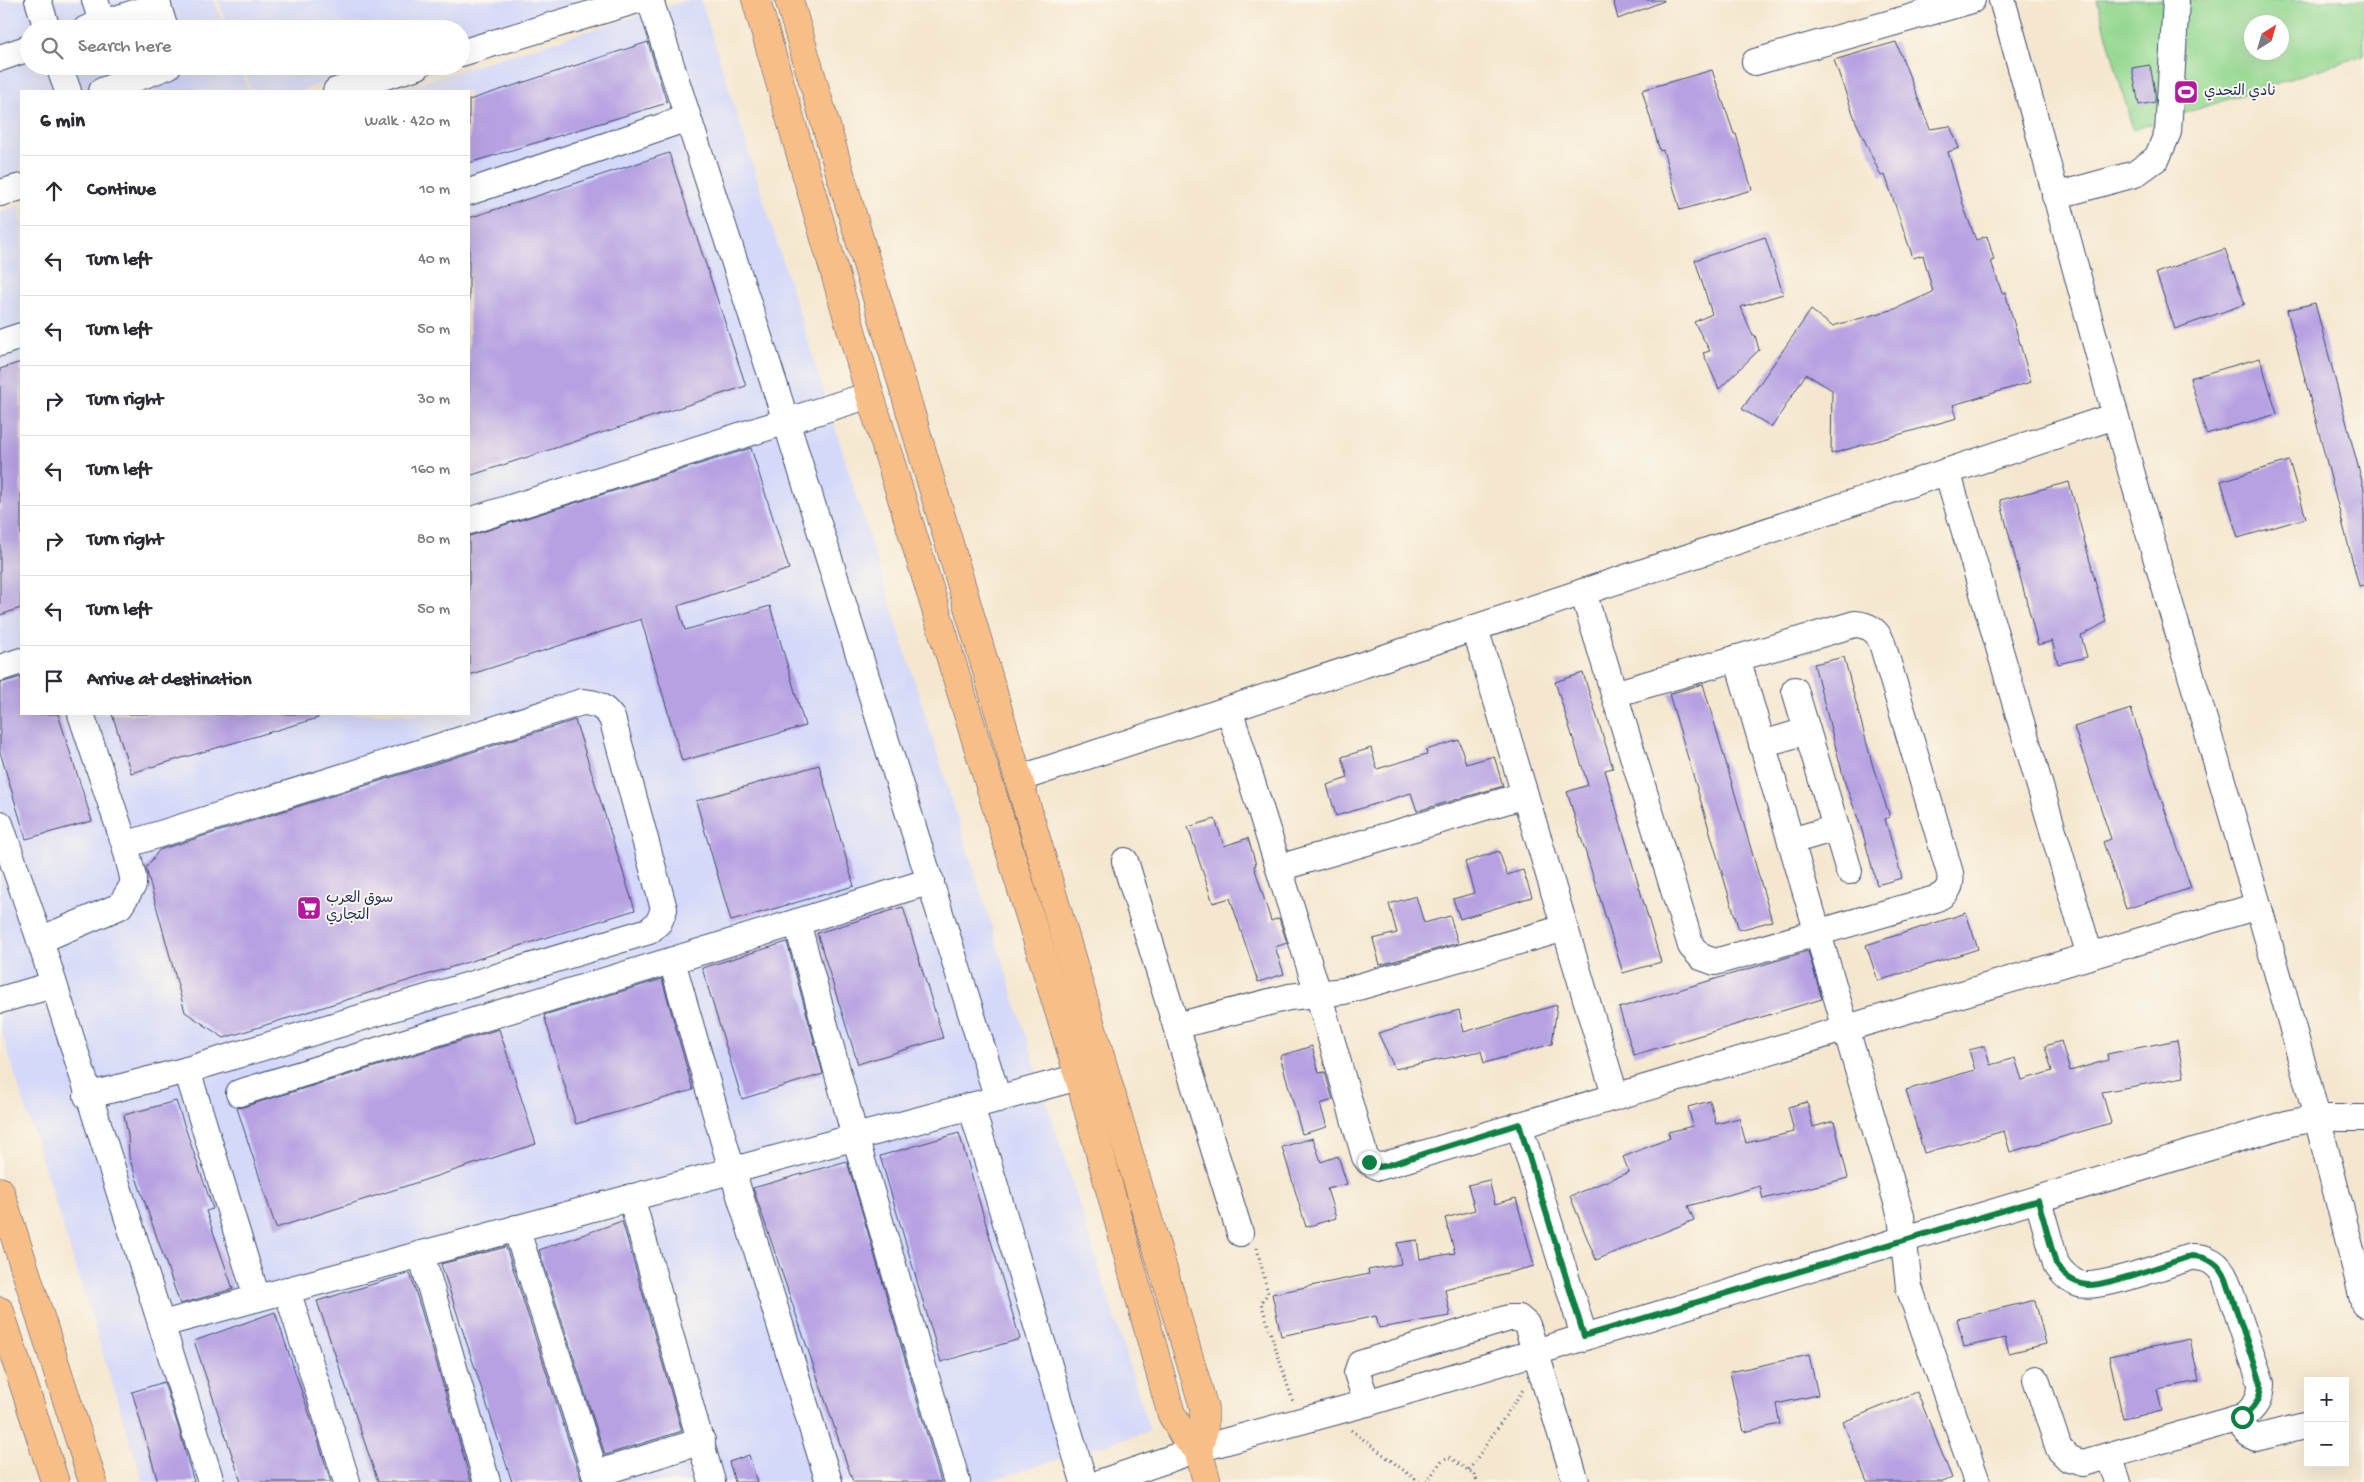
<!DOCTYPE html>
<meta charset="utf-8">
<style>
body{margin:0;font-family:"Gochi Hand","Playpen Sans Arabic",sans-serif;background:#f2f2f3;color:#2b2b33}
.controls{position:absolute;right:15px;bottom:15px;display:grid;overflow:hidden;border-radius:0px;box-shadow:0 5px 20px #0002}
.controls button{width:45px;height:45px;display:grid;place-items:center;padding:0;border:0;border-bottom:1px solid #e1e1e2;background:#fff;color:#2b2b33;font:25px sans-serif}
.compass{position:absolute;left:2244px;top:15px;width:45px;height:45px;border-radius:50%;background:#fff;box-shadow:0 5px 20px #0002;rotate:37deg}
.stop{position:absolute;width:15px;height:15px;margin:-11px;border:4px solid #0b8043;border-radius:50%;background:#fff}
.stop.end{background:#0b8043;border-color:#fff;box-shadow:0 1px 5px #0008}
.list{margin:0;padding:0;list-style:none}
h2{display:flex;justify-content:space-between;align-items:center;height:65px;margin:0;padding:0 20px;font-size:21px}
h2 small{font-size:16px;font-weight:400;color:#7c7c81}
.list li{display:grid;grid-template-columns:32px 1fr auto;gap:15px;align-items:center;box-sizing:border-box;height:70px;padding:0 20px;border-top:1px solid #e1e1e2}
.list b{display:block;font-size:19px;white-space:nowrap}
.list em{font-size:16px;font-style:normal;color:#7c7c81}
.icon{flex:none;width:28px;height:28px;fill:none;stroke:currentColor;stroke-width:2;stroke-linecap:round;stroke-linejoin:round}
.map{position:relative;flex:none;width:2364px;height:1482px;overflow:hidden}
.search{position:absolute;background:#fff;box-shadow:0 5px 20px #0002;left:20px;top:20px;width:450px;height:55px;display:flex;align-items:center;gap:12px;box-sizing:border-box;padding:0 18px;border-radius:28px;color:#7c7c81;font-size:19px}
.panel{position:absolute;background:#fff;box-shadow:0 5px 20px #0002;left:20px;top:90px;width:450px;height:625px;border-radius:0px}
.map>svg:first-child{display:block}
</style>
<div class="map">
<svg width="2364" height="1482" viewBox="0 0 2364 1482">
<rect width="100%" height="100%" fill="#fbf7ec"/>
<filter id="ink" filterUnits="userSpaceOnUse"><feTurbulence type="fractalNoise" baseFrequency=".02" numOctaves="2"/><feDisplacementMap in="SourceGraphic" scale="10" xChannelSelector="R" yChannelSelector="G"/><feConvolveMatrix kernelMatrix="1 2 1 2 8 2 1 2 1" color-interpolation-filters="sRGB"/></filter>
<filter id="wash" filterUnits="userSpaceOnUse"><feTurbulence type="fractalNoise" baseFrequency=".0096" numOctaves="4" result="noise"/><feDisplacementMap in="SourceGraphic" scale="20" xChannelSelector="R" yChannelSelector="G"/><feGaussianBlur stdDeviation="1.12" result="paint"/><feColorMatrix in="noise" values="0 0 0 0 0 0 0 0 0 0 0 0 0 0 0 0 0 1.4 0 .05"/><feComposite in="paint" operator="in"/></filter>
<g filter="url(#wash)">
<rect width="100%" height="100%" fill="#f5e7cf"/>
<g fill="#d4d8f9">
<polygon points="0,0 214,0 225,29 29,29 29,66 239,66 249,91 21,91 21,172 0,179"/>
<polygon points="218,0 602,0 461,42 461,29 229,29"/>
<polygon points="689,0 701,0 1150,1431 986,1482 143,1482 0,1027 0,212 21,206 21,714 469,714 469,91 393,91"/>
<polygon points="243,66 382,66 299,91 252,91"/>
</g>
<path fill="#94d891" stroke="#588478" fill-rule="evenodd" d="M2097,0H2364V55L2133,130ZM2252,22H2282V52H2252Z"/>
<g id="blocks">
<g fill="#b6a1e2">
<polygon points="1613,0 1664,0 1664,1 1618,19"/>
<polygon points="648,42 667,103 469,163 469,100"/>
<polygon points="1896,42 1930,129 1950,126 1959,148 1948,152 1965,211 1976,240 1987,236 1994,260 1991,261 2002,293 2005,292 2031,382 1953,405 1957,418 1831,454 1832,390 1806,374 1772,427 1742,409 1811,310 1832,326 1895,309 1933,292 1923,255 1913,258 1885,175 1881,176 1856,122 1834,60"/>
<polygon points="2150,65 2155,92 2155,102 2139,105 2132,68"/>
<polygon points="1712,70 1734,134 1736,134 1752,190 1680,210 1663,150 1660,151 1642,90"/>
<polygon points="669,153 746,386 469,476 469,218"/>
<polygon points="1765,237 1783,294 1741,307 1753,336 1755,335 1759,350 1719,389 1703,353 1710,351 1694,322 1712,314 1695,260"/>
<polygon points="2225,249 2245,304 2175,329 2156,273"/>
<polygon points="2315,303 2364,489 2364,585 2359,586 2287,310"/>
<polygon points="2260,358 2277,414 2206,434 2190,378"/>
<polygon points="21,362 21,608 0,615 0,369"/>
<polygon points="751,448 789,569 678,606 685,630 770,606 805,726 682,761 641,619 469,675 469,536"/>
<polygon points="2289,461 2306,518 2238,538 2221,481"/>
<polygon points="2069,482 2106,622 2081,636 2087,657 2058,664 2052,641 2038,645 2000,500"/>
<polygon points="1844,657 1873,767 1890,817 1885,819 1902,878 1877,885 1861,827 1845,783 1814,664"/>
<polygon points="1583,673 1613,768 1605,770 1661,962 1623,973 1567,792 1588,785 1555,682"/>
<polygon points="21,677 21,714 58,714 92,821 26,839 0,752 0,683"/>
<polygon points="1703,684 1772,921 1739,930 1669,694"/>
<polygon points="2131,709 2191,888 2126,909 2103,842 2111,839 2074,727"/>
<polygon points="112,714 318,714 318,718 131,773"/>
<polygon points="575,720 635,910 224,1038 185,1012 146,868 159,850"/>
<polygon points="1459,740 1466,764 1494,756 1503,786 1417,811 1411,793 1336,816 1327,785 1348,778 1342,757 1371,748 1377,769 1427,754 1426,750"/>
<polygon points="819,765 854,886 731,921 696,801"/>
<polygon points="1215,819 1224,846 1248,838 1256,865 1254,866 1271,921 1279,918 1287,943 1275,947 1284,974 1258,982 1230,898 1213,903 1188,827"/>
<polygon points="1499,851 1507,875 1523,870 1532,897 1460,919 1453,899 1474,893 1465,862"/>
<polygon points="1416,896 1424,923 1450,916 1458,943 1380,965 1373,939 1397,933 1389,904"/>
<polygon points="903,907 943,1038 858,1064 817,933"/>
<polygon points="1966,913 1978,949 1878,981 1866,945"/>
<polygon points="787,942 823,1074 742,1099 702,968"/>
<polygon points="1808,951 1822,999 1634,1055 1619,1008"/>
<polygon points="662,979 693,1090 576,1124 544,1015"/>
<polygon points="1557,1005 1552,1044 1484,1063 1481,1051 1395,1069 1378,1033 1459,1010 1464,1032"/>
<polygon points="499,1029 536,1144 276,1228 237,1108 243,1107"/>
<polygon points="2177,1040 2184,1077 2102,1092 2111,1123 2010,1152 2004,1131 1924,1153 1906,1090 1975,1070 1969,1050 1985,1046 1990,1065 2015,1058 2022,1080 2052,1071 2045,1046 2061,1041 2070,1071 2108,1060 2107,1054"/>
<polygon points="1312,1046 1319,1073 1325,1072 1333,1100 1320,1104 1327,1127 1302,1134 1280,1056"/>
<polygon points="176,1101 213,1209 206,1211 233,1289 180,1304 129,1157 128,1135 124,1115"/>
<polygon points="1710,1101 1716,1124 1739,1118 1746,1143 1794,1132 1788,1107 1807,1102 1813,1127 1834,1121 1848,1178 1763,1199 1760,1186 1688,1206 1694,1220 1596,1260 1570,1196 1629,1172 1623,1157 1670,1138 1668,1132 1693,1126 1688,1107"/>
<polygon points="959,1133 1020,1339 941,1362 880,1156"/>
<polygon points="1313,1138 1321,1162 1338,1156 1347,1184 1327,1189 1336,1218 1306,1227 1282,1147"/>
<polygon points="847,1161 941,1482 853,1482 753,1188"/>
<polygon points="1489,1180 1495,1204 1516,1198 1534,1266 1445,1289 1450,1316 1379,1328 1376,1316 1281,1336 1272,1294 1369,1274 1368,1270 1401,1264 1397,1243 1417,1240 1420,1259 1455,1253 1445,1218 1475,1210 1468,1185"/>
<polygon points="622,1221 682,1431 605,1455 539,1250"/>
<polygon points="506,1247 581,1479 582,1482 512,1482 441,1264"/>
<polygon points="410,1273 423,1316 471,1482 378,1482 317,1301"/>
<polygon points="2035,1300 2046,1344 2009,1353 2005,1338 1964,1347 1957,1319"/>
<polygon points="275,1312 317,1437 331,1482 241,1482 194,1341"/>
<polygon points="2190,1339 2199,1381 2157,1389 2162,1411 2123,1419 2109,1356"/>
<polygon points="1809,1355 1818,1395 1776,1404 1780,1424 1744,1432 1730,1372"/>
<polygon points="164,1382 179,1429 194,1482 158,1482 132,1392"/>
<polygon points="1917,1392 1952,1478 1943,1482 1867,1482 1843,1422"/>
<polygon points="749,1455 757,1482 735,1482 729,1462"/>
</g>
</g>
</g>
<g filter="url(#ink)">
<use href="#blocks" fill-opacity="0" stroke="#3c4b6f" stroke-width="1"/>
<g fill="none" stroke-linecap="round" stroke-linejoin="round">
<defs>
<g id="minor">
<polyline points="38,0 47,29"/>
<polyline points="95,0 104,29"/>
<polyline points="156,0 165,29"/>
<polyline points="650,0 786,421 998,1099"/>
<path d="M2002,0C2049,163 2090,329 2137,492C2216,762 2299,1031 2364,1304"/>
<polyline points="86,29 158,5"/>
<polyline points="461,53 637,0"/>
<polyline points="0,58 29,48"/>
<polyline points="1755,62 1972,0"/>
<polyline points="59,66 68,91"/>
<polyline points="102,91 168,66"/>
<polyline points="336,91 418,66"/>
<polyline points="469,192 688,118"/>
<polyline points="0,193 21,187"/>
<polyline points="2055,196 2135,174 2157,158 2168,132 2176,0"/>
<polyline points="0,343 21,336"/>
<polyline points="1947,471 2090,956"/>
<polyline points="469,521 870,395"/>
<path d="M1583,592L1691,946L1701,957L1715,962L1935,899C1947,894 1952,886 1950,873L1882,643C1877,630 1869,625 1855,624L1614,694"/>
<polyline points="1475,628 1615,1095"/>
<polyline points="1737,658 1901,1216 1909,1287 1977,1482"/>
<polyline points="0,668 21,661"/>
<polyline points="1795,690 1849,871"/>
<polyline points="1229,709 1318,993 1365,1157 1369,1162 1379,1167 2258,906"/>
<polyline points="1762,744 1807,731"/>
<polyline points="1018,779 2115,416"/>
<polyline points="0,824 40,940 211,1482"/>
<polyline points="1791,841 1836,828"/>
<polyline points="1125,861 1240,1233"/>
<polyline points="1279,868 1525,795"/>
<polyline points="797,922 855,1137 957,1482"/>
<polyline points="40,940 120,906 133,885 133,877 125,845 81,714"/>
<polyline points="672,961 732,1170 829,1482"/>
<polyline points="0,1000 53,985"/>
<polyline points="1176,1026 1289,997 1344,991 1565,928"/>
<polyline points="187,1070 257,1298"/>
<polyline points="239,1093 931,881"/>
<path d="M87,1096L187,1070L649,931L659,922L664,909L612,718C603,706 597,703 582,702L125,845"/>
<polyline points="971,1106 1084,1482"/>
<polyline points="1519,1125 1584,1336"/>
<polyline points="631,1197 712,1482"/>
<polyline points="516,1228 598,1482"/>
<polyline points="421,1254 487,1482"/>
<polyline points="287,1290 347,1482"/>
<polyline points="162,1324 1079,1077"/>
<path d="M2036,1379L2059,1449L2069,1459L2083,1463L2242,1417C2255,1409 2261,1398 2261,1383L2226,1279C2220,1264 2208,1256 2191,1257C2167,1264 2100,1290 2079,1284C2068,1280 2062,1273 2056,1264L2038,1200"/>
<polyline points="1367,1403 1357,1373 1360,1364 1509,1318 1519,1318 1527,1325 1576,1482"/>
<polyline points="2235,1419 2249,1434 2256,1438 2308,1425"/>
<polyline points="2109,1456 2118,1482"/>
<polyline points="595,1474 702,1441"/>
<polyline points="1102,1482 1198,1449 1367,1403 1536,1352 1905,1239 2290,1123 2316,1118 2364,1118"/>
</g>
<g id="major">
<polyline points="756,0 870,395 1079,1077 1171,1413 1183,1435 1198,1449 1207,1482"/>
<polyline points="789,0 1204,1408 1204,1429 1198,1449"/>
<polyline points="0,1191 93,1482"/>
<polyline points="0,1311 55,1482"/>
</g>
</defs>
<use href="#minor" stroke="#3c4b6f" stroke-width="28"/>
<use href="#major" stroke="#3c4b6f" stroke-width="29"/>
<g stroke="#3c4b6f" stroke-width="3" stroke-dasharray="1 4" stroke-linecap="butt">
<polyline points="1257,1248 1268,1293 1261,1303 1293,1402"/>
<polyline points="1351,1430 1419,1482"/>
<polyline points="1469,1470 1523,1390"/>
<polyline points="1427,1482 1442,1460 1449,1457 1475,1475 1477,1482"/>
</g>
<use href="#minor" stroke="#fff" stroke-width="26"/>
<use href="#major" stroke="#f7be87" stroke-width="28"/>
</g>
</g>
<g fill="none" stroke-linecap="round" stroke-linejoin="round" filter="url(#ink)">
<path stroke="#0b8043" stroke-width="6" d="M1369,1162L1379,1167L1385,1166L1519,1124L1584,1336L2038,1200L2056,1264C2063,1275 2073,1283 2087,1285C2105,1287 2169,1263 2191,1256C2207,1256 2220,1264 2226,1279L2261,1383C2261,1398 2255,1409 2242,1417"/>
</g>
<defs>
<symbol id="stadium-square" viewBox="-11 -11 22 22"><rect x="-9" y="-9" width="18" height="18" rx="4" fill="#b5179e" stroke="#fbf7ec"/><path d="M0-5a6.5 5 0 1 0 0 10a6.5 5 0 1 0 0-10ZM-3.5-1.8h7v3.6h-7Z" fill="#fff"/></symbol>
<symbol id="supermarket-square" viewBox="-11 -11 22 22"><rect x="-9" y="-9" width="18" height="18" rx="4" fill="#b5179e" stroke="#fbf7ec"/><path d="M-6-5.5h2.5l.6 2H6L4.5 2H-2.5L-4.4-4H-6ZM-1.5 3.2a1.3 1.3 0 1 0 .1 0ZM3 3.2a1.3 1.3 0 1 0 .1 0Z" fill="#fff"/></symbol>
</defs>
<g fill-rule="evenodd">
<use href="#stadium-square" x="2172" y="78" width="28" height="28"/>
<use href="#supermarket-square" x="295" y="894" width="28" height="28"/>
</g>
<g text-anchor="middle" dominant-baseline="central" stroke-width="4" stroke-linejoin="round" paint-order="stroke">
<g font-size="15" fill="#1b2f5e" stroke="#fbf7ec" text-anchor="start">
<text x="2204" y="92">نادي التحدي</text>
<text x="326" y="899">سوق العرب<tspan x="326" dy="17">التجاري</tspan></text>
</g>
</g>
</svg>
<div class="controls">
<button>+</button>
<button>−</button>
</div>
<svg class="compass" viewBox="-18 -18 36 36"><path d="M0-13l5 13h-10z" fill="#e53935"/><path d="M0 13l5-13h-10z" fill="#7c7c81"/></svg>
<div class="stop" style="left:2242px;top:1417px"></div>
<div class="stop end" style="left:1369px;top:1162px"></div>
<div class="search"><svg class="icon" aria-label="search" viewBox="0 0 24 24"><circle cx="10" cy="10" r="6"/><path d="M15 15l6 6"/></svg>Search here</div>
<section class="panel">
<h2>6 min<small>Walk · 420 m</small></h2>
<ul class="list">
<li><svg class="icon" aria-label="ahead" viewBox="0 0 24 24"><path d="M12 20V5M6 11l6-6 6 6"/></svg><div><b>Continue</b></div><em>10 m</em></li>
<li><svg class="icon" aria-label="left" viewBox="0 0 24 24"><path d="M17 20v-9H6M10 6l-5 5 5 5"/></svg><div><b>Turn left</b></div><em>40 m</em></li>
<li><svg class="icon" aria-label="left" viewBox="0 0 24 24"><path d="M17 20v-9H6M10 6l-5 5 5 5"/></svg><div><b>Turn left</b></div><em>50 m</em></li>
<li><svg class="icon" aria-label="right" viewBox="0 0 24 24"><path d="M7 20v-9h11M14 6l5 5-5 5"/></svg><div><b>Turn right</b></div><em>30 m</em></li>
<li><svg class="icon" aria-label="left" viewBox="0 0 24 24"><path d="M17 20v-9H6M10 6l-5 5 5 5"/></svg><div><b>Turn left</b></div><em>160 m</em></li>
<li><svg class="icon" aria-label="right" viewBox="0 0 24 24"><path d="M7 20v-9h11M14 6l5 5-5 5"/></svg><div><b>Turn right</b></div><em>80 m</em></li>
<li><svg class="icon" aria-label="left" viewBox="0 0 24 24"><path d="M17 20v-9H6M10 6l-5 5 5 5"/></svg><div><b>Turn left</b></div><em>50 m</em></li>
<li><svg class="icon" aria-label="arrive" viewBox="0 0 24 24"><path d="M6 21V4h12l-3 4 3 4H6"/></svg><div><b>Arrive at destination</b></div></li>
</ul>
</section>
</div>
